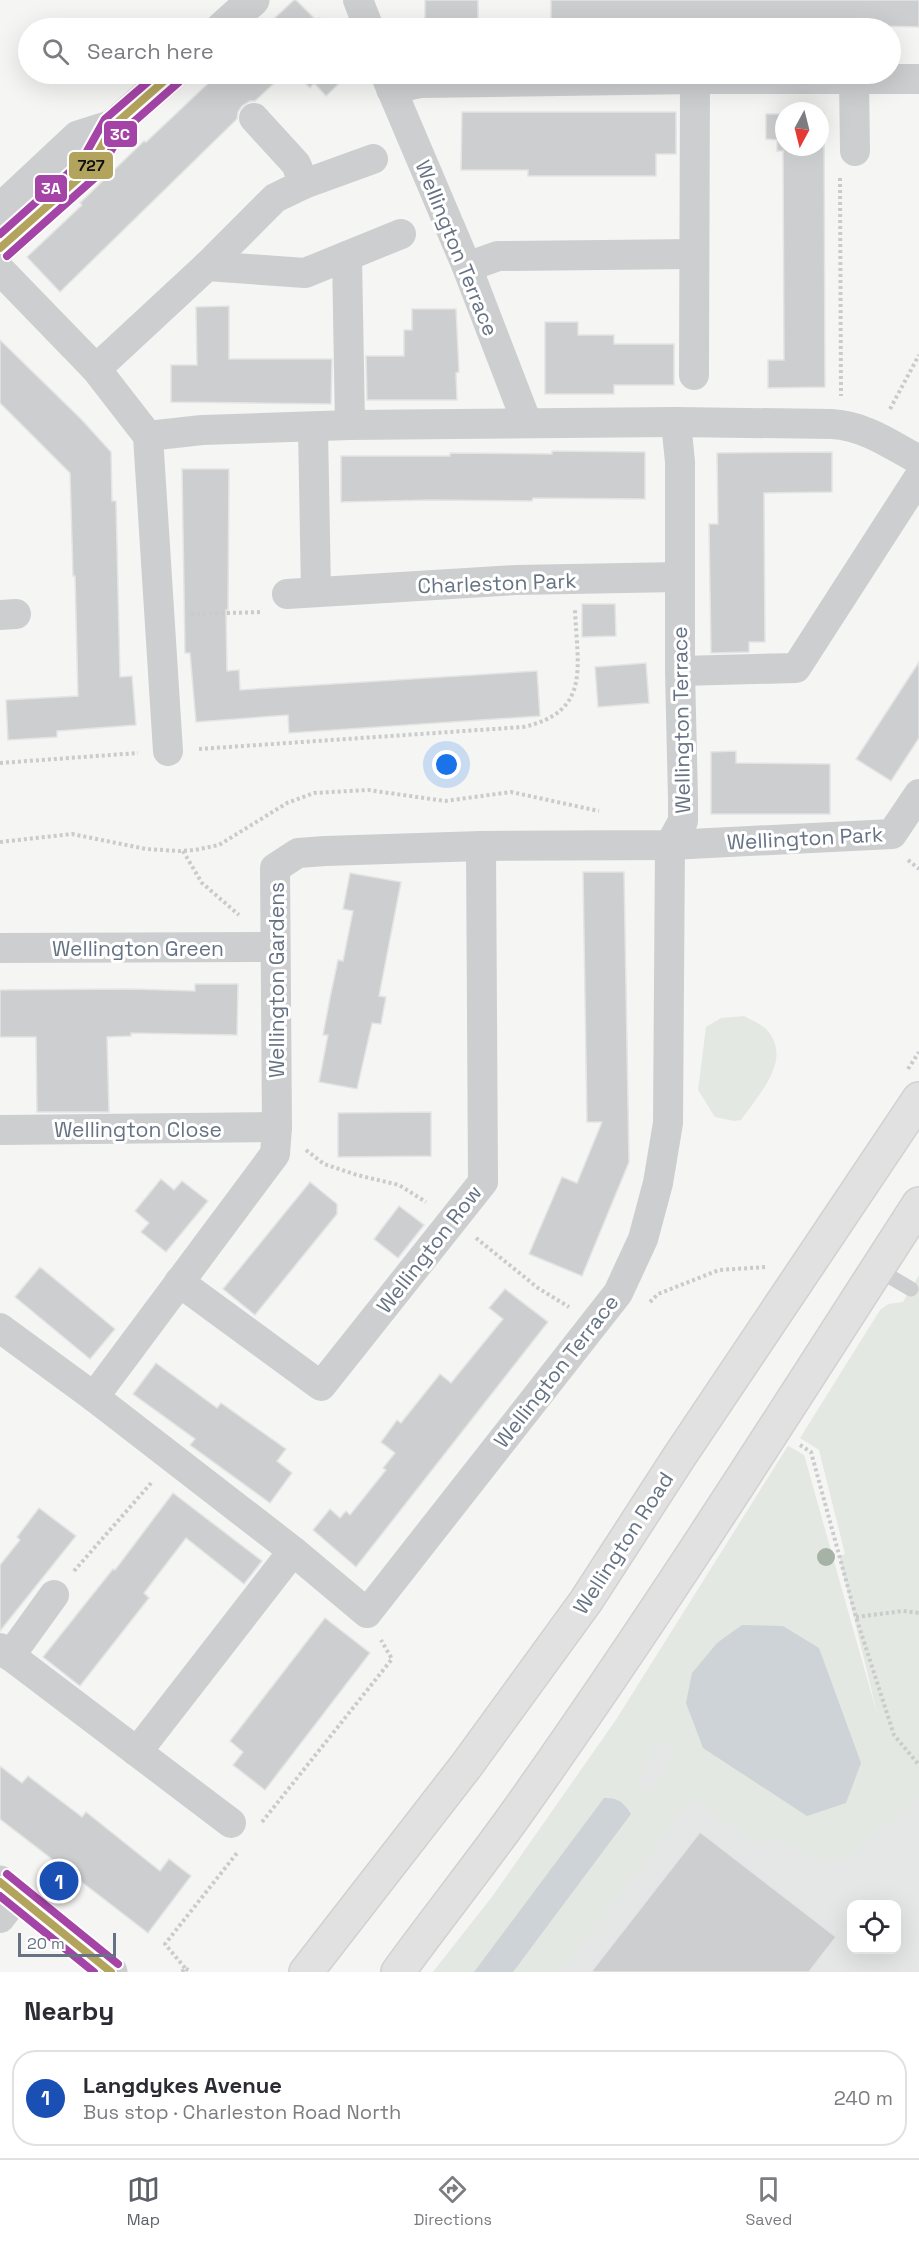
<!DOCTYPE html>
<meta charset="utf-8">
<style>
body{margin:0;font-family:"Space Grotesk",sans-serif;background:#f2f2f3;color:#2b2b33}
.controls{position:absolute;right:18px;bottom:18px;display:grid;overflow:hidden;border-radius:12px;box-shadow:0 6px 24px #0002}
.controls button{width:54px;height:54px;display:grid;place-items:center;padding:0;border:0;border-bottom:2px solid #e1e1e2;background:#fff;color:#2b2b33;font:30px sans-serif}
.compass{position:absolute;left:775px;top:102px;width:54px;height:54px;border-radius:50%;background:#fff;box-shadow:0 6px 24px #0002;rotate:187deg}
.scale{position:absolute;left:18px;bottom:15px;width:98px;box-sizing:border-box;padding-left:6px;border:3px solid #667384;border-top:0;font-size:16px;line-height:21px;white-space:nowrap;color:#667384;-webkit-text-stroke:4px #fff;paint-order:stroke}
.you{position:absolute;left:447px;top:765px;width:21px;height:21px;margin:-15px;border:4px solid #fff;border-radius:50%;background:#1a73e8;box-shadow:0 0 0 9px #1a73e833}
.badge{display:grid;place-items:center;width:39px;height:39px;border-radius:50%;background:#5c6069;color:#fff;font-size:20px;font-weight:700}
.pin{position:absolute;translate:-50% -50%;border:3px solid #fff;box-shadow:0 2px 6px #0006}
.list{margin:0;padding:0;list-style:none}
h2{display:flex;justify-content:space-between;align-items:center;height:78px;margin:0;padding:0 24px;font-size:26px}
h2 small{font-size:20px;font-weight:400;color:#7c7c81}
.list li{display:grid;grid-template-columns:39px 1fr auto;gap:18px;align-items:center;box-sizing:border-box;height:96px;margin:0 12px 12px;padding:0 12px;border:2px solid #e1e1e2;border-radius:24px}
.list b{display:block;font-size:22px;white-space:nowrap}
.list p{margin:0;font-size:20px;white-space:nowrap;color:#7c7c81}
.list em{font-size:20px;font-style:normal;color:#7c7c81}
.icon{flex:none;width:33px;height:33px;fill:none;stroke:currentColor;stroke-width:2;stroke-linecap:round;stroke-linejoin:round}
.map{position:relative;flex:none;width:919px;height:1972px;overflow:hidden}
.search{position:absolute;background:#fff;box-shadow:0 6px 24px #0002;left:18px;right:18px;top:18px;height:66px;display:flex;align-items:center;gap:15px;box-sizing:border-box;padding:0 21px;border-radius:33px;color:#7c7c81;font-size:22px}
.sheet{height:186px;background:#fff}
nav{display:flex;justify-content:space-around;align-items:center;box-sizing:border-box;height:84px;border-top:2px solid #e1e1e2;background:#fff;font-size:16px;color:#7c7c81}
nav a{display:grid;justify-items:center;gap:3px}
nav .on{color:#5c6069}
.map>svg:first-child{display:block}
</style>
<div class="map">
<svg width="919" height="1972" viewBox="0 0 919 1972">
<rect width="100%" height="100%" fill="#f5f5f4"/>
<path fill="#e5e7e7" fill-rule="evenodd" d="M788,1446L804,1455L884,1744L919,1786V1972H433L492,1897L616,1720ZM852,1904H896V1950H852Z"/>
<g fill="#e4e8e2" fill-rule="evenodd">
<path d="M744,1016C751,1020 759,1023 765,1028C795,1058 759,1094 741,1120L734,1121L715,1117L698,1090L706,1027L721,1018Z"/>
<path d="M919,1275V1798L847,1857L824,1862L792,1845L771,1841L755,1843L693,1798L560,1972H433L492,1897L616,1720L788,1446L804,1455L878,1717L839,1556L845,1554L819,1450L800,1438L880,1310L888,1304L903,1302ZM659,1739L676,1748L651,1793L635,1784Z"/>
</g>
<g fill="#cdd3d7">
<polygon points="742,1625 783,1626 819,1648 861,1763 846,1803 807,1816 703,1748 686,1703 692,1673 717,1643"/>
<path d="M604,1798C619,1798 623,1802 631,1814L513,1972H474Z"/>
</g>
<g fill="#cdced0" stroke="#e4e4e4" stroke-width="1.5">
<polygon points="294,0 296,0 317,21 319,18 329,28 264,28"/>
<rect x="425" y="0" width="53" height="28"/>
<polygon points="551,0 919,0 919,27 843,25 843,28 551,28"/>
<polygon points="218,74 284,74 255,101 250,101 242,106 238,112 237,119 60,292 27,257 82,205 80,203 144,141 146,142"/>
<polygon points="296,74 349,74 326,96 314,83 310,88"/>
<polygon points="462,112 676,112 676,154 656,154 656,176 528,176 528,170 461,170"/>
<polygon points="820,113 824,113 825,387 768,388 768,360 784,360 783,151 777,151 777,140 766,139 766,114 784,114 784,147 820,147"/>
<polygon points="229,306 229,359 332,359 331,404 171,402 171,365 197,365 196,307"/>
<polygon points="412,309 456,309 459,372 456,373 457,400 367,400 366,356 404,356 404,330 412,330"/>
<polygon points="545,322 578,322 578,335 614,335 614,344 674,344 674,385 614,385 614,394 545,394"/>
<polygon points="0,340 81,419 111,452 112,501 116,501 120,677 132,676 136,725 57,731 57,737 8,740 6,700 78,696 75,576 73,576 70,473 0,403"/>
<polygon points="552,451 645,452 645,499 533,498 532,501 431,500 341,502 341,456 450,456 450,453 552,454"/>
<polygon points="832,452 832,492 764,493 765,642 749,642 749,652 711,653 709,524 718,524 717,453"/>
<polygon points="182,469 229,469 228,610 226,610 227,671 239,670 240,690 537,671 540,716 289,733 288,715 196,722 190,653 185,653"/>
<polygon points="582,604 615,604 616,636 582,637"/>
<polygon points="919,662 919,738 891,781 856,759"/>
<polygon points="646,663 649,703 598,707 595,667"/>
<polygon points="736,751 736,763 830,764 830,814 711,814 711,752"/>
<polygon points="583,872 624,872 629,1162 582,1276 529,1254 562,1177 577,1183 602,1122 587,1122"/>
<polygon points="350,873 401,882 379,996 386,997 381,1024 372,1023 357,1089 319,1082 328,1035 323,1035 330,998 338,960 343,961 353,911 343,909"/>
<polygon points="195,984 238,984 237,1035 131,1033 131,1036 107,1037 109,1112 37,1112 36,1037 0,1037 0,990 131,989 195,991"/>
<polygon points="431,1112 431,1156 338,1157 338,1113"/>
<polygon points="161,1179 174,1190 182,1181 208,1201 166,1252 141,1232 149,1223 135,1211"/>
<polygon points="310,1182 337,1204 337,1214 255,1315 223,1289"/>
<polygon points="399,1206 424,1225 398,1258 374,1239"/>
<polygon points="40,1267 115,1329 90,1359 15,1297"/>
<polygon points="505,1289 548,1322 356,1567 313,1530 330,1509 340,1518 346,1511 350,1515 386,1470 383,1468 395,1453 381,1442 397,1420 401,1423 440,1374 451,1383 503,1319 489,1308"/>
<polygon points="156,1363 217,1408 221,1403 286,1449 277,1461 292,1473 270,1503 190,1445 195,1439 133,1394"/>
<polygon points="173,1493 262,1561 244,1584 186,1538 144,1593 149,1598 80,1686 43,1657 113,1569 115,1570"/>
<polygon points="39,1508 76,1536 0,1631 0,1565 20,1540 17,1537"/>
<polygon points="325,1618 370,1653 265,1790 233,1765 243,1752 230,1741"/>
<polygon points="0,1766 22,1783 28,1776 82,1817 86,1812 160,1871 169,1859 191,1876 148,1933 0,1819"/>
<polygon points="700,1832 836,1937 809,1972 591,1972"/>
</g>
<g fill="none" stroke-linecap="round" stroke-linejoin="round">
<defs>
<g id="primary">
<polyline points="306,1972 466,1766 586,1601 679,1457 919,1099"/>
<path d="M398,1972C437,1918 479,1866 518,1811C658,1614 788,1407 919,1204"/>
</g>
</defs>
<use href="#primary" stroke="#d1d1d2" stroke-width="36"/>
<g stroke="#cacbcc" stroke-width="4" stroke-dasharray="3 3" stroke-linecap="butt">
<polyline points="840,178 841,396"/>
<polyline points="890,409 919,355"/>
<polyline points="191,614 262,612"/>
<path d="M199,749L523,727C592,712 577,666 575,610"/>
<polyline points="0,763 138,753"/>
<polyline points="0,842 72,834 146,849 179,851 195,850 219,845 287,803 314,793 368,790 445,801 511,792 599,811"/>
<polyline points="183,851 202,883 239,915"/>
<polyline points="908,860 919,869"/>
<polyline points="908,1069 919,1052"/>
<polyline points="306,1150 324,1164 357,1175 399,1185 426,1202"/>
<polyline points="476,1238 538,1288 569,1307"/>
<polyline points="650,1302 658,1294 719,1270 766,1267"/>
<polyline points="800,1445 811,1452 856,1617 894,1735 919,1765"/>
<polyline points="74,1571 152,1482"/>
<polyline points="856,1617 903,1611 919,1613"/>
<polyline points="262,1822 392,1659 381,1640"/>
<polyline points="185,1968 165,1944 237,1853"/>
<polyline points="182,1972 185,1968 191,1972"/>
</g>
<polyline stroke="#cdcecf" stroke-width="15" points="877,1269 911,1289"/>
<g stroke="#cdcecf" stroke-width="30">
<polyline points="358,0 369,28"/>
<polyline points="385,74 467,267 527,423"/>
<polyline points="854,80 855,151"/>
<polyline points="391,89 420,83 695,79 919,79"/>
<polyline points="304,184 373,159"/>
<polyline points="347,256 350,425"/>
<polyline points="207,266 275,198 304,184 296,164 254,118"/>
<polyline points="467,267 498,256 694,254"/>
<polyline points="0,270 96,369 148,436 168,751"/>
<polyline points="96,369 207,266 305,273 401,234"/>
<polyline points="694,375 695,79"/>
<polyline points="313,428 316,592"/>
<path d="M148,436L202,430L350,425L676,422L832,424C865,426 890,444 919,460"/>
<polyline points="287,594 516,580 679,577"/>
<polyline points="0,615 16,614"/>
<polyline points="680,671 796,668 919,477"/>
<polyline points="0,948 275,947"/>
<polyline points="0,1130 277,1127"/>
<polyline points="179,1282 321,1386 483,1182 481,846"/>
<polyline points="0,1328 94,1397 293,1551 367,1613 618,1293 643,1239 658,1183 668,1123 670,845 683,821 683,799 680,671 680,462 676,422"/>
<polyline points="94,1397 275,1154 277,1127 275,868 298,853 325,851 481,846 670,845 892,834 919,794"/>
<polyline points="0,1648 231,1823"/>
<polyline points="10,1656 54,1595"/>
<polyline points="137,1752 293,1551"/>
<polyline points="0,1918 17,1896"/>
</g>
<g stroke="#cdcecf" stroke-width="33">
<polyline points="222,28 253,0"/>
<polyline points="0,210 78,137 113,126"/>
<polyline points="0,248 89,169 113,126 172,74"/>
<polyline points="0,1882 111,1972"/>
</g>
<use href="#primary" stroke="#e1e1e2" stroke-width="33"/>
<defs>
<g id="bus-1">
<polyline points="0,248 89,169 113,126 172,74"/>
<polyline points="0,1882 111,1972"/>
</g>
<g id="bus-2">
<polyline points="7,256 97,176 121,133 179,82"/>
<polyline points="0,1896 94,1972"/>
</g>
<g id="bus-3">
<polyline points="0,234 81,162 105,119 157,74"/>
<polyline points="7,1874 118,1964"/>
</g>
</defs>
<use href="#bus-1" stroke="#fff" stroke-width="12"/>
<use href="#bus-2" stroke="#fff" stroke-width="12"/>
<use href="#bus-3" stroke="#fff" stroke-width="12"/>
<use href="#bus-1" stroke="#b2a35d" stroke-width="8"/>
<use href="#bus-2" stroke="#a444a6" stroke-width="8"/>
<use href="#bus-3" stroke="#a444a6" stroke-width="8"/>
</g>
<circle fill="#a6b2a5" cx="826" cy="1557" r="9"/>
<g text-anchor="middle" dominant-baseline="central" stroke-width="6" stroke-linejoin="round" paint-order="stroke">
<g font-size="21" fill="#667384" stroke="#fff">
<text transform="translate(457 248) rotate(68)">Wellington Terrace</text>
<text transform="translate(497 583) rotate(-2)">Charleston Park</text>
<text transform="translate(681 720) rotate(-91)">Wellington Terrace</text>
<text transform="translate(805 838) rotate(-3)">Wellington Park</text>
<text x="138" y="948">Wellington Green</text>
<text transform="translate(276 980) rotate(-90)">Wellington Gardens</text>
<text x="138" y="1129">Wellington Close</text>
<text transform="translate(429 1249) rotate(-52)">Wellington Row</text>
<text transform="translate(556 1371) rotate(-52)">Wellington Terrace</text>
<text transform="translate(623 1543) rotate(-57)">Wellington Road</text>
</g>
</g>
<g stroke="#fff" stroke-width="2">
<rect x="103" y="120" width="35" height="28" rx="6" fill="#a444a6"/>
<rect x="68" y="151" width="46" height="29" rx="6" fill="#b2a35d"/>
<rect x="34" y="174" width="34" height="29" rx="6" fill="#a444a6"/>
</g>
<g font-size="16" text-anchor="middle" font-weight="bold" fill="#fff">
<text x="120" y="140">3C</text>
<text x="51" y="194">3A</text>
</g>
<g font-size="16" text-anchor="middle" font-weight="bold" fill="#111">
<text x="91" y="171">727</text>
</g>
</svg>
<div class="controls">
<button><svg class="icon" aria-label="locate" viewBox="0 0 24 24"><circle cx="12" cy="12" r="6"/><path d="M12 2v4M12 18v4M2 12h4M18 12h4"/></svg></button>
</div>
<svg class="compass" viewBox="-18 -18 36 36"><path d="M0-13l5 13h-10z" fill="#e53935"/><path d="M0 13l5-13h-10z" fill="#7c7c81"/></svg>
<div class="scale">20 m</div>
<div class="you"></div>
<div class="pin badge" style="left:59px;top:1881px;background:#1a4fb4">1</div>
<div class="search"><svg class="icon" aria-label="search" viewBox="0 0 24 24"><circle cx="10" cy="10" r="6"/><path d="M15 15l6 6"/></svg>Search here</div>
</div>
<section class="sheet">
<h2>Nearby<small></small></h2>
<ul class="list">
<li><span class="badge" style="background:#1a4fb4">1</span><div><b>Langdykes Avenue</b><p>Bus stop · Charleston Road North</p></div><em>240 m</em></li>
</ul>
</section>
<nav>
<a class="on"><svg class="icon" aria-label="map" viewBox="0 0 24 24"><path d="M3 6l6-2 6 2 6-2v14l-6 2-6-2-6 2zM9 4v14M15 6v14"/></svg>Map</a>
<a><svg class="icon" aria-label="directions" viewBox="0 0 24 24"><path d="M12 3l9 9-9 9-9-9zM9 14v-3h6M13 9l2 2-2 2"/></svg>Directions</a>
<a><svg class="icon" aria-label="saved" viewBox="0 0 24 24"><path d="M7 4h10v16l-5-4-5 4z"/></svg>Saved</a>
</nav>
